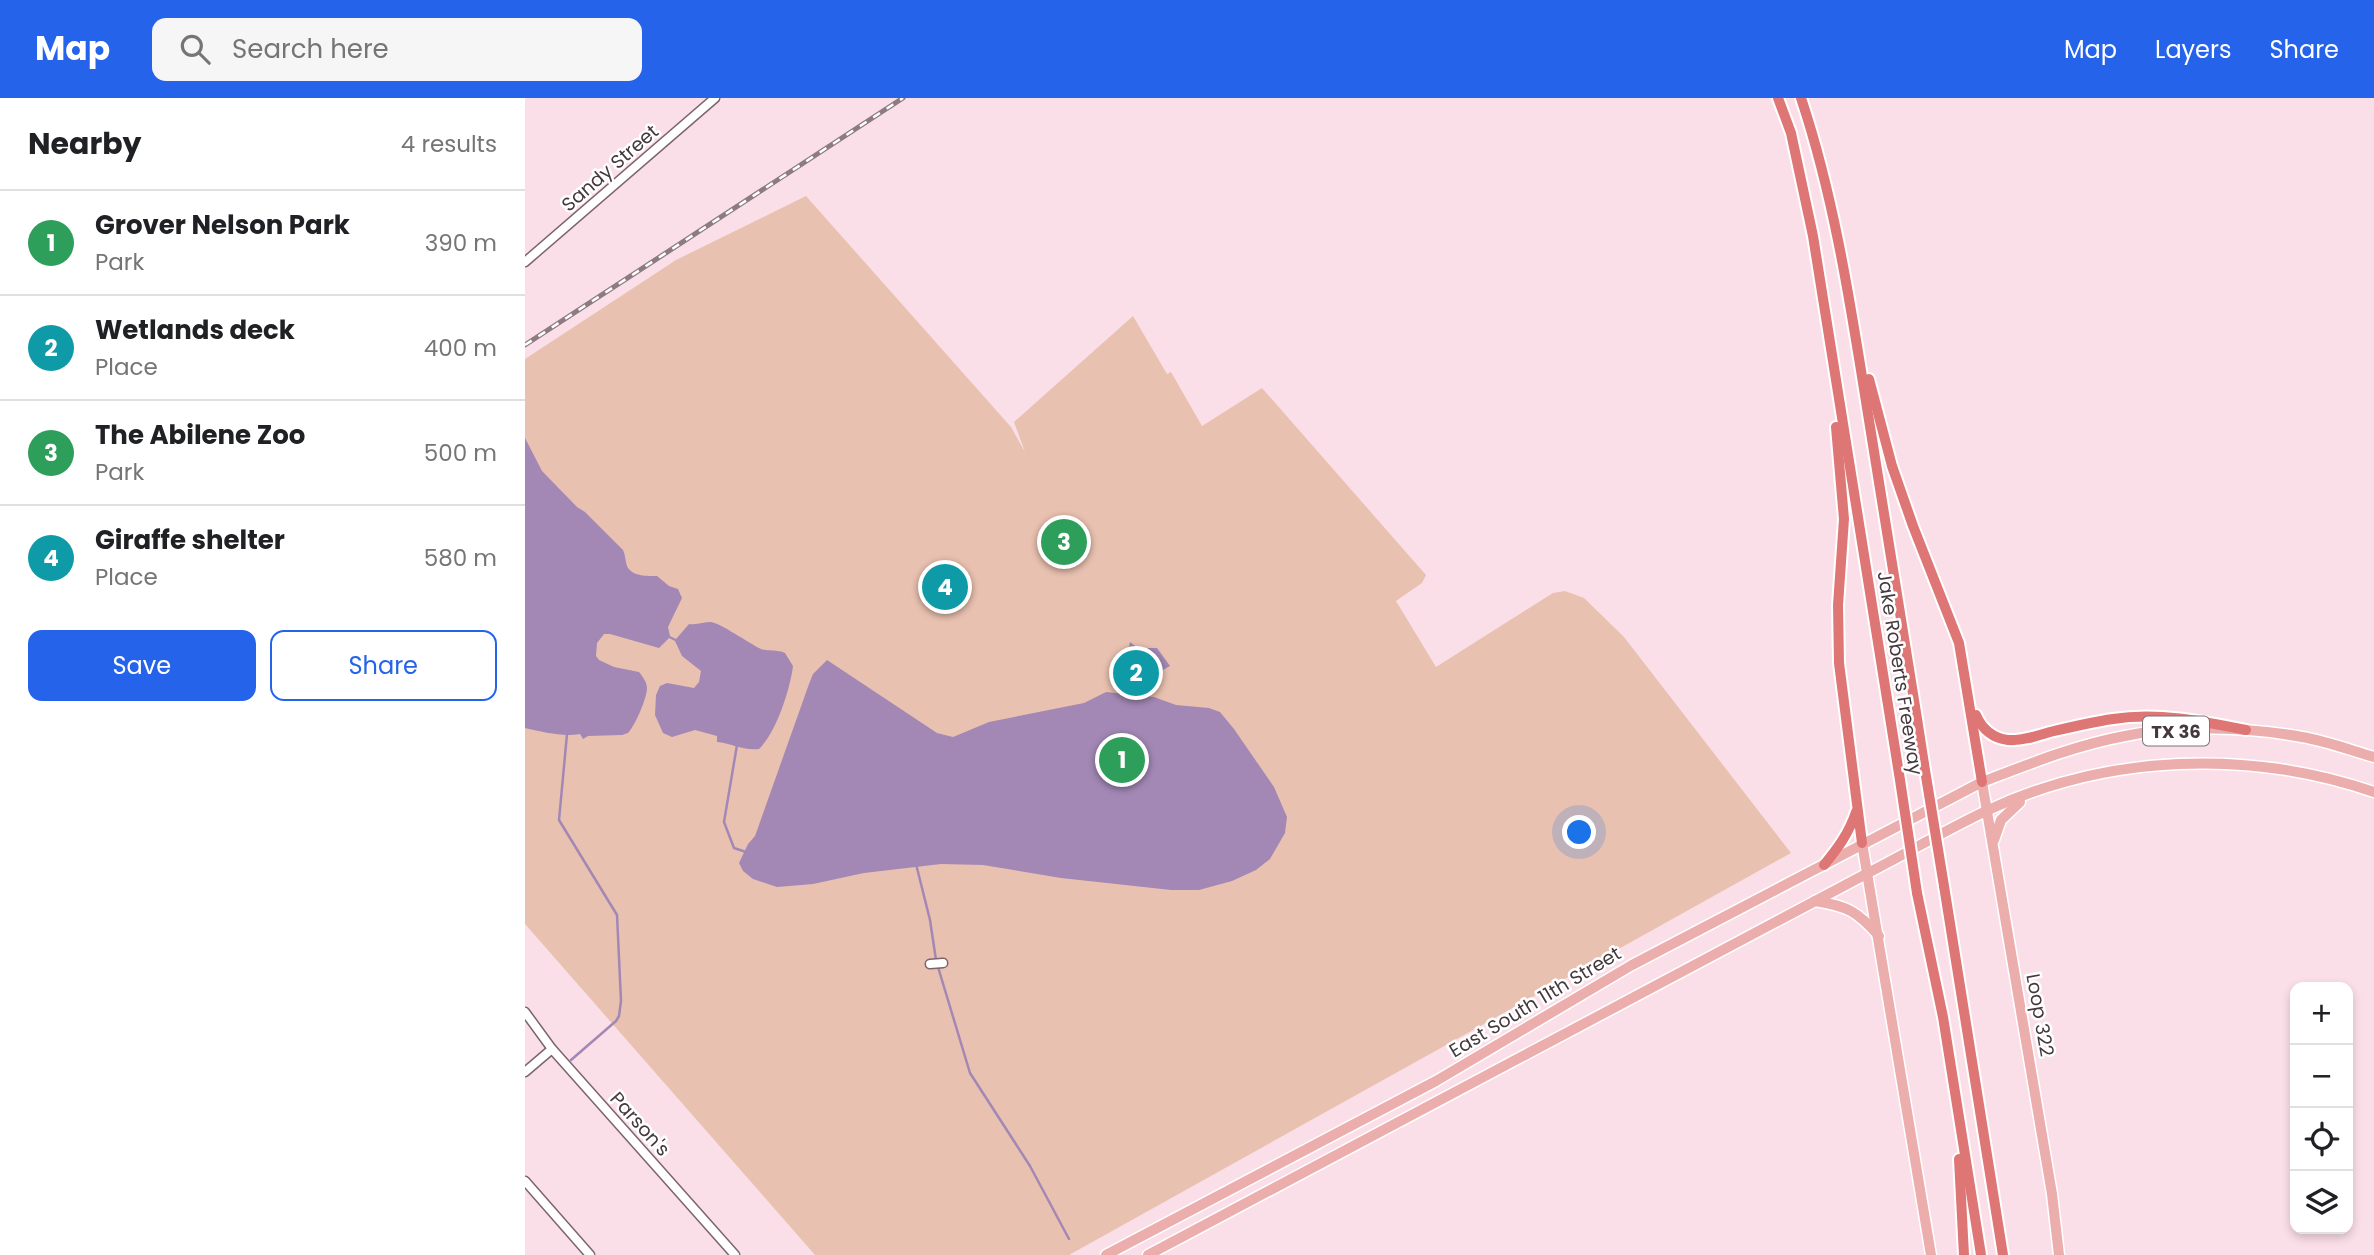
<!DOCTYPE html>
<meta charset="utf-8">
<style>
body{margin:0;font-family:Poppins,sans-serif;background:#f6f6f6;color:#202124}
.controls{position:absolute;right:21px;bottom:21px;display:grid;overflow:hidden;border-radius:14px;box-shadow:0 4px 10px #0003}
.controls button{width:63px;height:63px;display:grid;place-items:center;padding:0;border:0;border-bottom:2px solid #e0e0e0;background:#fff;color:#202124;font:35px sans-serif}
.you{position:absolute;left:1055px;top:735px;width:24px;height:24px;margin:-18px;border:5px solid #fff;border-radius:50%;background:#1a73e8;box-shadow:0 0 0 10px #1a73e833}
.badge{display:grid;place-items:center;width:46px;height:46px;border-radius:50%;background:#2563eb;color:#fff;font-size:23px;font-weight:700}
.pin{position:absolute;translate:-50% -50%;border:4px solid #fff;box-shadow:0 2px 7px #0006}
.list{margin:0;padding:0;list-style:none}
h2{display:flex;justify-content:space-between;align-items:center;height:91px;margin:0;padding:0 28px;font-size:30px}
h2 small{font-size:23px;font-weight:400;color:#757577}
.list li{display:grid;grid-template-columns:46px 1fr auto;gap:21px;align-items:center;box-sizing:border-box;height:105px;padding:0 28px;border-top:2px solid #e0e0e0}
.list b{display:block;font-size:26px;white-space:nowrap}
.list p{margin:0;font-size:23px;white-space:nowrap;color:#757577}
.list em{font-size:23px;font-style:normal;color:#757577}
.actions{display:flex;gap:14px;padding:21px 28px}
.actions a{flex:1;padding:16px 0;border:2px solid #2563eb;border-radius:14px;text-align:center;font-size:24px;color:#2563eb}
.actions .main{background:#2563eb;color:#fff}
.icon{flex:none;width:38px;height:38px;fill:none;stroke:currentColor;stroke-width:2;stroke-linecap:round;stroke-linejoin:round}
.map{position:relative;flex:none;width:1849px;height:1157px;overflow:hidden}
header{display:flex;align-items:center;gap:42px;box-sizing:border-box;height:98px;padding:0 35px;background:#2563eb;color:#fff}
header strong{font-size:33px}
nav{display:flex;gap:38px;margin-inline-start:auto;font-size:24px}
.search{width:490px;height:63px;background:#f6f6f6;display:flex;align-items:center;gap:18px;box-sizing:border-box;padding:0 24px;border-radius:14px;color:#757577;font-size:26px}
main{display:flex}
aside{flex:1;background:#fff}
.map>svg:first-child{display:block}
</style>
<header>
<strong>Map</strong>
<div class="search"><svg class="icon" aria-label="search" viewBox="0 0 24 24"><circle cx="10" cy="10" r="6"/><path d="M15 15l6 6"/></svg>Search here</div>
<nav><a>Map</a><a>Layers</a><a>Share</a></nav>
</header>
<main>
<aside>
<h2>Nearby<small>4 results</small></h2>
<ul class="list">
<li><span class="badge" style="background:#2e9e5b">1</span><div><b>Grover Nelson Park</b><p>Park</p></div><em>390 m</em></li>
<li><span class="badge" style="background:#0f9aa8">2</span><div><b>Wetlands deck</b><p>Place</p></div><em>400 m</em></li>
<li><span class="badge" style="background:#2e9e5b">3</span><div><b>The Abilene Zoo</b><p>Park</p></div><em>500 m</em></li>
<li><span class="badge" style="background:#0f9aa8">4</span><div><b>Giraffe shelter</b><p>Place</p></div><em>580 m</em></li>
</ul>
<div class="actions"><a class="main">Save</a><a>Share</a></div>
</aside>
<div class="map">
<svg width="1849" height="1157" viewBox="0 0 1849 1157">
<rect width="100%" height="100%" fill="#fbdfe8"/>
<polygon fill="#e9c1b0" points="281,98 486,329 500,354 489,324 608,218 642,276 646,274 677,328 737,290 901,477 897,485 871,503 911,569 1028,495 1040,493 1059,500 1099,539 1266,755 544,1157 290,1157 0,826 0,261 151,162"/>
<g fill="#a388b5">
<path d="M0,340L17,373L52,409L60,414L98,452C100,456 100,460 101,464C103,479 122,478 132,478L144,488L153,491L157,500L143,529L145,538L151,541L164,526C173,527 179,524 186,524C195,525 224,545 234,550C240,554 251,551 260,555L268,568C265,592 251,635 234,651C218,653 206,645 192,644V638L170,632L147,639L138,635L130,617L131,597L135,588L142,585L169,590L174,584L176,573L157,558L150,543L144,540L134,550L85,536H79L72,545L71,558L74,562L89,569L114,574C117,578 122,584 122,590C122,600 110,628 103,635L97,637L63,638L58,641L55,636C38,639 18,634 0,630Z"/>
<polygon points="605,544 619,555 623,555 623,550 632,550 645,568 636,573 623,568 623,556 619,557 617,570 606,569 603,554"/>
<polygon points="302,562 412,635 428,639 464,624 559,605 581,594 629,599 651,607 684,610 695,614 709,631 749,689 762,719 760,735 745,761 731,772 707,783 674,792 646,792 536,780 458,767 416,766 339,775 288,786 252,789 228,781 218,773 214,765 223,746 230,738 284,586 288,576"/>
</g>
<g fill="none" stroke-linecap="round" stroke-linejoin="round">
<g stroke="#a388b5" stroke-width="2.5">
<polyline points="42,636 34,722 92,817 96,903 94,918 91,923 46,962"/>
<polyline points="212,647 199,724 209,750 221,754"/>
<polyline points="391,766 405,822 411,862"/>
<polyline points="413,869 445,975 505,1068 544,1141"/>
</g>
<defs>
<g id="minor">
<polyline points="0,164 190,0"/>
<polyline points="405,866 418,865"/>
<polyline points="0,914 27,951 210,1157"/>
<polyline points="0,974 27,951"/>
<polyline points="0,1083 65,1157"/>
</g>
<g id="major">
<polyline points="1457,684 1527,1096 1534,1157"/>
<polyline points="1469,742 1476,722 1495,704"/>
<polyline points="1337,745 1406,1157"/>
<path d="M1290,803C1323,808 1333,814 1354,838"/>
<path d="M581,1157L911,983L1107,867L1457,684C1504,666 1551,647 1600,638C1655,627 1722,629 1777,639C1801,643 1825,652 1849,659"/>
<path d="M623,1157L1343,775C1382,755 1421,732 1461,713C1582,656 1724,651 1849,694"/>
</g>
<g id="highway">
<polyline points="1253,0 1266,35 1288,138 1375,682"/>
<path d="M1276,0C1310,102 1326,210 1343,316C1362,432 1381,549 1399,666"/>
<polyline points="1344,281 1367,368 1388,428 1434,545 1457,684"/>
<polyline points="1311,329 1319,421 1313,507 1314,565 1337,745"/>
<path d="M1451,617C1457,631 1467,640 1483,642C1497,643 1512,638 1525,634C1546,629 1567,624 1588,621C1632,614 1677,623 1721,632"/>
<path d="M1299,767C1313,750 1324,735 1331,714"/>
<polyline points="1419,788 1478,1157"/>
<polyline points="1392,795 1418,919 1456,1157"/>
<polyline points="1434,1061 1439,1157"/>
</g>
</defs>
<use href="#minor" stroke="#7c646c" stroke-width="11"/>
<use href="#major" stroke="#fff" stroke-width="13"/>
<use href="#highway" stroke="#fff" stroke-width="14"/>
<use href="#minor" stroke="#fff" stroke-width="8"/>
<use href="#major" stroke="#ecadad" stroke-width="10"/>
<use href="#highway" stroke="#df7676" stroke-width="10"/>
<defs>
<polyline id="rail" points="0,247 378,0"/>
</defs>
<use href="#rail" stroke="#8c7b80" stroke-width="5"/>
<use href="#rail" stroke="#fff" stroke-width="2.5" stroke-dasharray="8" stroke-linecap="butt"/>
<defs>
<g id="highway-bridge">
<polyline points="1399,666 1419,788"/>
<polyline points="1375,682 1392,795"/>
</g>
</defs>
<use href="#highway-bridge" stroke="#fff" stroke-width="14" stroke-linecap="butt"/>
<use href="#highway-bridge" stroke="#df7676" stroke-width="10"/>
</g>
<g text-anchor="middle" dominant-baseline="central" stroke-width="5" stroke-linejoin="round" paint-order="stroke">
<rect fill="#fff" stroke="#7c7477" stroke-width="2" x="1618" y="618.5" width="66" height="29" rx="5"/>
<g font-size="18" font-weight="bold" fill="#44393d">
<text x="1651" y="633">TX 36</text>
</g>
<g font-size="19" fill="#44393d" stroke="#fff">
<text transform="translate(85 70) rotate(-41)">Sandy Street</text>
<text transform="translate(1375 575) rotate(81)">Jake Roberts Freeway</text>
<text transform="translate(1010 904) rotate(-31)">East South 11th Street</text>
<text transform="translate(1515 917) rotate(80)">Loop 322</text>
<text transform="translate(115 1026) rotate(48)">Parson's</text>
</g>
</g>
</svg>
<div class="controls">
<button>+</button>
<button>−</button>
<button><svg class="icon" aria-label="locate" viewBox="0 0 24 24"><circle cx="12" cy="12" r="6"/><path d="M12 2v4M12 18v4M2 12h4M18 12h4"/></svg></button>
<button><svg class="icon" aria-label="layers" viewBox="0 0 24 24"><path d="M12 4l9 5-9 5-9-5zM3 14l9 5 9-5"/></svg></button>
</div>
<div class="you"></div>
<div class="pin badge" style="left:597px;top:662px;background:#2e9e5b">1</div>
<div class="pin badge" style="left:611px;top:575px;background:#0f9aa8">2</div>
<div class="pin badge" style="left:539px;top:444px;background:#2e9e5b">3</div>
<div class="pin badge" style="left:420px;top:489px;background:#0f9aa8">4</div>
</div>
</main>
